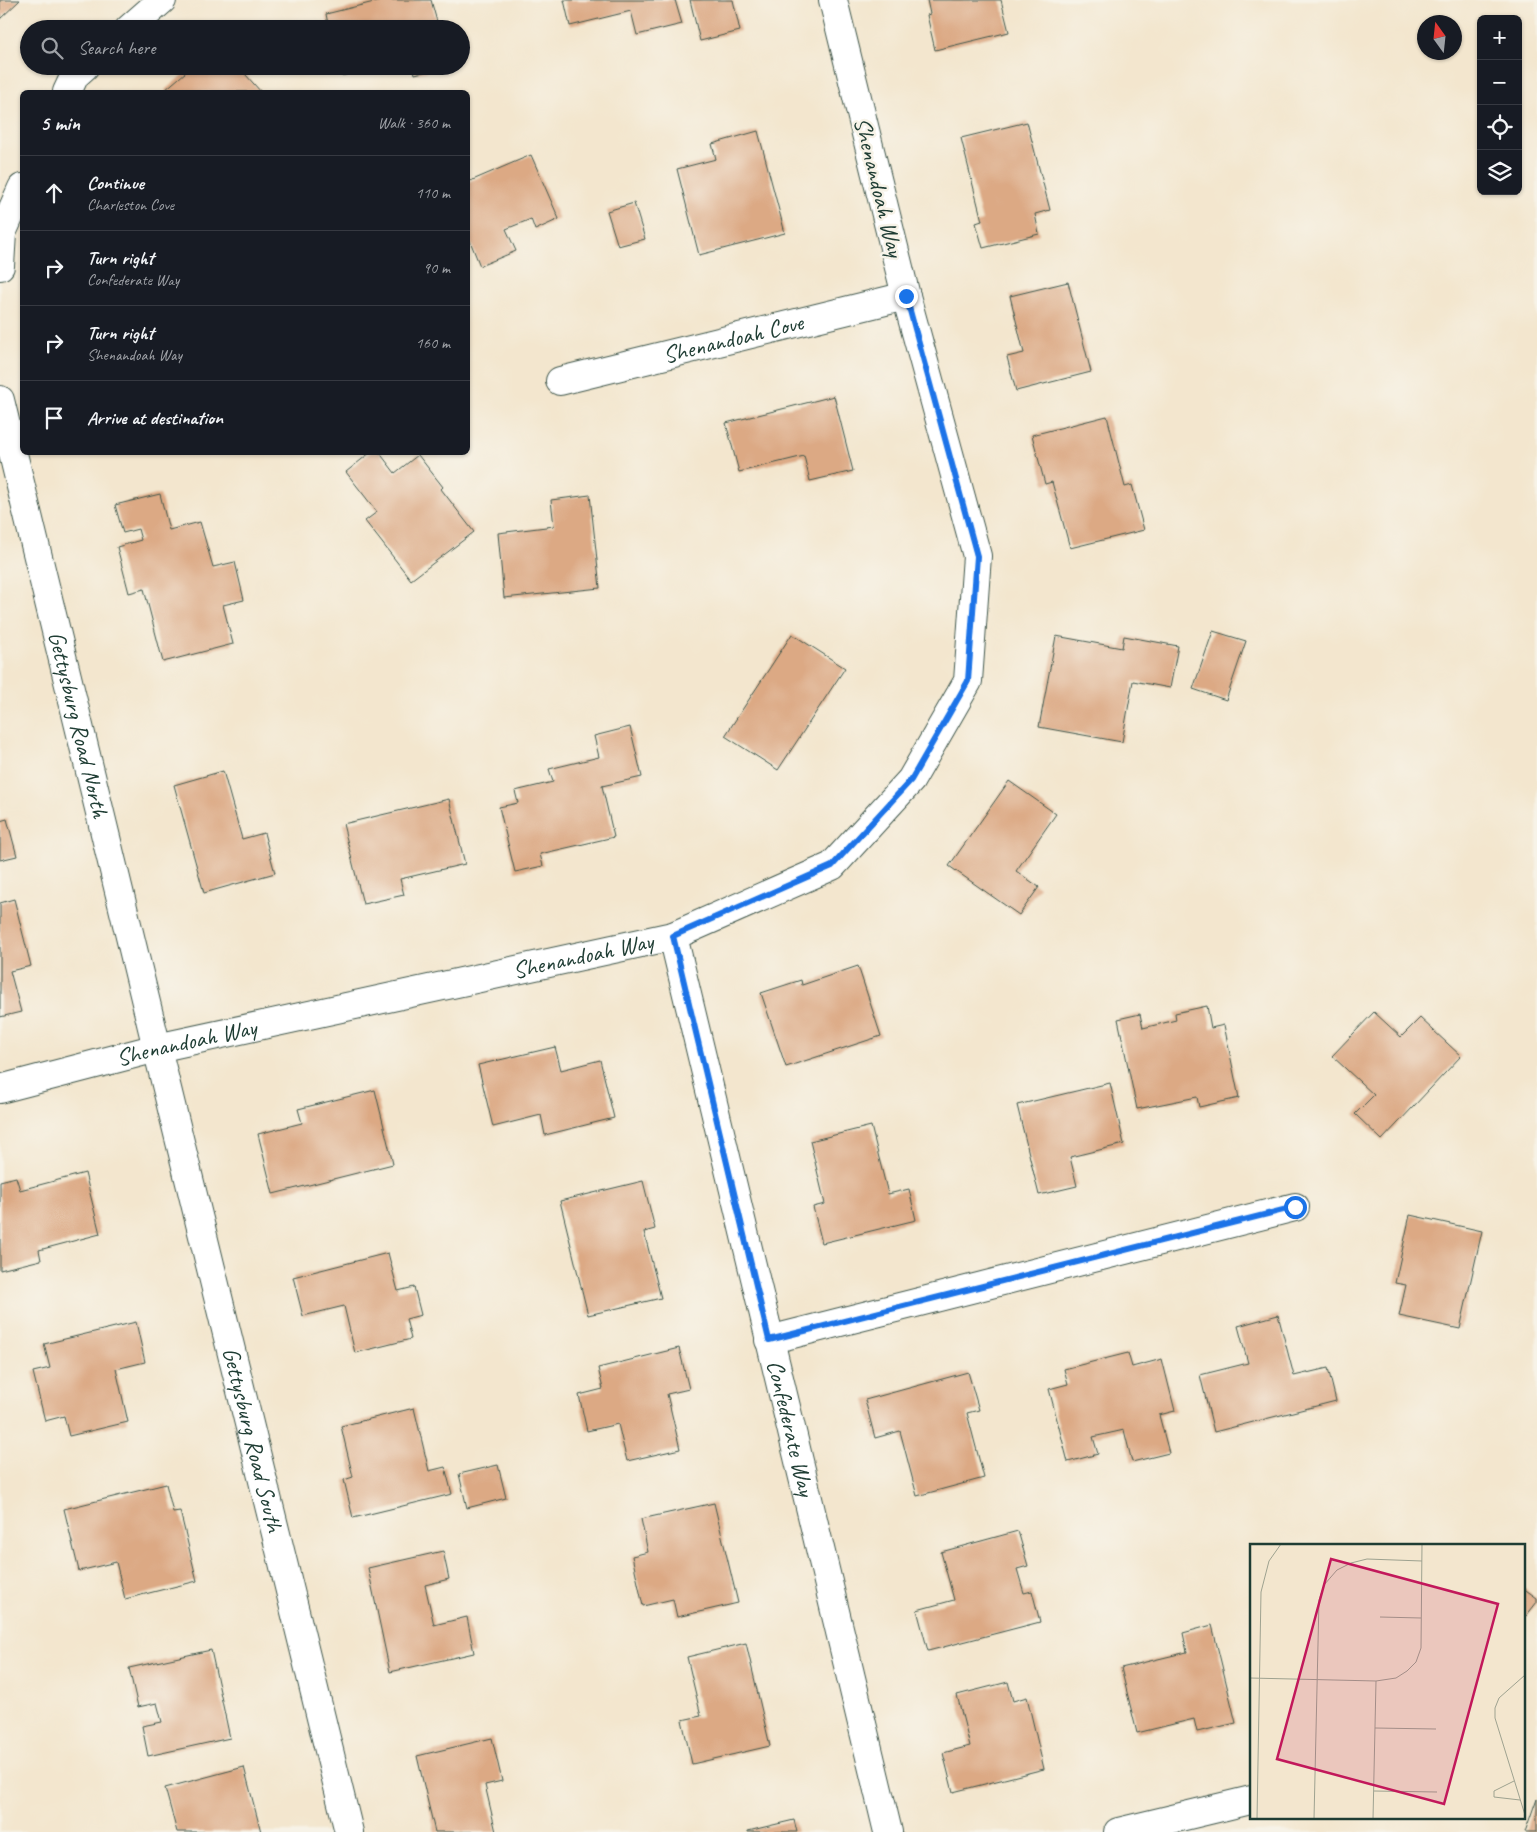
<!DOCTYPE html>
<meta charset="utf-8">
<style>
body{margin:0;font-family:Caveat,sans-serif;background:#20242c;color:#f1f3f6}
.controls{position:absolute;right:15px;top:15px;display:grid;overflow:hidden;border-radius:8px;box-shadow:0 1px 4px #0004}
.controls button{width:45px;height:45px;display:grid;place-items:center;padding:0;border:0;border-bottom:1px solid #363941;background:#171b24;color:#f1f3f6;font:25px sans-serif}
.compass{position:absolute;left:1417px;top:15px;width:45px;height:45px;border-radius:50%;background:#171b24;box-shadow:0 1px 4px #0004;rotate:345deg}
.stop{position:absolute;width:15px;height:15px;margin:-11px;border:4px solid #1a73e8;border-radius:50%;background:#fff}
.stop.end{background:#1a73e8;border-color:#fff;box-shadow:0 1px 5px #0008}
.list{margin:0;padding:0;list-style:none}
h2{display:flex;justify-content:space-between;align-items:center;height:65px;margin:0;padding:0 20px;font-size:21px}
h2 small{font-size:16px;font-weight:400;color:#9ea1a6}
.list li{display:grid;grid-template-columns:32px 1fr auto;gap:15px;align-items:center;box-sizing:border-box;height:75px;padding:0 20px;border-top:1px solid #363941}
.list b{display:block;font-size:19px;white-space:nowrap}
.list p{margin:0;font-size:16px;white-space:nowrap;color:#9ea1a6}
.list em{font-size:16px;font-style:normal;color:#9ea1a6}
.icon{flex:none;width:28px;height:28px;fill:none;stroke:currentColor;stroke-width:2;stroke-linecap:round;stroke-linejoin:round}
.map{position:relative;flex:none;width:1537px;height:1832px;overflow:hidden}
.search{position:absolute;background:#171b24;box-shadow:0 1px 4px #0004;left:20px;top:20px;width:450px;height:55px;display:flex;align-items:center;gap:12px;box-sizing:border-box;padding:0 18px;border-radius:28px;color:#9ea1a6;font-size:19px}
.panel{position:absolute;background:#171b24;box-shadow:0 1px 4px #0004;left:20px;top:90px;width:450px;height:365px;border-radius:8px}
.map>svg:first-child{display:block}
</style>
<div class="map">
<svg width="1537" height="1832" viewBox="0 0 1537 1832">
<rect width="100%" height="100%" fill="#f7f3e8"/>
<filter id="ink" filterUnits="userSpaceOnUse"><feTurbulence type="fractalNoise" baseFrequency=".02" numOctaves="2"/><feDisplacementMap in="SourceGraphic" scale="10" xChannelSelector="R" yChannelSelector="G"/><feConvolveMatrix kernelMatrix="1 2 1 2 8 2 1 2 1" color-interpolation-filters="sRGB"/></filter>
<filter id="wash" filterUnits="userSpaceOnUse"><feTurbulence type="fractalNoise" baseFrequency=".0096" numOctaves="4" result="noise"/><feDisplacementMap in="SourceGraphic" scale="20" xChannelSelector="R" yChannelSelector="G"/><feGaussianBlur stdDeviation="1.12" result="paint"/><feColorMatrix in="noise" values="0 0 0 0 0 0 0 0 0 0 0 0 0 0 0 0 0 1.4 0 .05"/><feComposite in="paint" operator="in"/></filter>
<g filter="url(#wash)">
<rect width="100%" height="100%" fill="#f3e6ce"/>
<g id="blocks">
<g fill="#dca984">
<polygon points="0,0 20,0 0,19"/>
<polygon points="382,0 431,0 439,29 329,29 326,14"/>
<polygon points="564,0 675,0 682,24 637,35 631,11 570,26"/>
<polygon points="690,0 733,0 740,31 700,41"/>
<polygon points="927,0 1001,0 1009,32 935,50 927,15 930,14"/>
<polygon points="193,66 238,66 261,92 167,92 165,90"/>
<polygon points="339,66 378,66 378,67 341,76"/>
<polygon points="413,66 444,66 444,67 415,74"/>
<polygon points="1027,122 1050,210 1035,214 1039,234 983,248 976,223 982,221 961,138"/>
<polygon points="758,131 785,233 699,255 677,169 716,159 712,144"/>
<polygon points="531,155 559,219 535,230 531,219 506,229 516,251 480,266 468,236 468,182"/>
<polygon points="634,203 645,239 618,246 607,211"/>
<polygon points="1068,282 1091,372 1016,391 1007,357 1024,353 1010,296"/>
<polygon points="834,396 853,471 810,481 804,456 739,472 726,423"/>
<polygon points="1107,416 1125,487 1132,485 1144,530 1070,548 1052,482 1045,484 1032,435"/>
<polygon points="371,452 379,452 395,473 418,455 443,487 441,489 474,532 411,580 365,521 377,512 346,472"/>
<polygon points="160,494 169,530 200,522 213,567 235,562 244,600 223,605 233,644 163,662 144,589 129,593 117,547 141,540 138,529 123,533 115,505"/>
<polygon points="590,495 600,588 504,598 498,533 554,526 551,500"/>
<polygon points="1213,631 1246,641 1226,700 1193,689"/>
<polygon points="792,634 845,668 778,770 725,736"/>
<polygon points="1056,636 1122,648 1124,636 1178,646 1170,688 1133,681 1122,742 1039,727"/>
<polygon points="630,727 642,777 602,786 614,837 540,854 543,866 515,872 499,807 518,803 515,791 553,782 549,769 599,757 594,736"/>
<polygon points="223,771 242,839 264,833 275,873 204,893 174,785"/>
<polygon points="1009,781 1056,814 1016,871 1039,887 1019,915 949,866"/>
<polygon points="449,799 465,864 400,879 404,895 363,904 343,824"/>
<polygon points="7,819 17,856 0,860 0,821"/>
<polygon points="14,899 31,966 10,971 21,1012 0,1017 0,903"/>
<polygon points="858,966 881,1036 786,1067 761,993 801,980 802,985"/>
<polygon points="1207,1006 1211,1028 1224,1025 1239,1098 1199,1107 1197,1097 1137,1109 1118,1019 1140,1014 1143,1028 1176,1020 1175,1013"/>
<polygon points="1374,1012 1401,1037 1420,1018 1461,1056 1382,1140 1355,1114 1374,1095 1332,1056"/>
<polygon points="555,1047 561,1070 600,1060 614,1118 545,1135 541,1115 493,1127 478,1065"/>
<polygon points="1110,1083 1124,1144 1070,1157 1077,1186 1039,1195 1017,1105"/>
<polygon points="375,1090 393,1164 273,1194 258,1134 302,1123 298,1109"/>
<polygon points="871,1126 888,1194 909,1189 916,1220 822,1243 813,1207 825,1204 810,1141"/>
<polygon points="85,1173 100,1234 39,1250 41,1260 0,1270 0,1181 16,1177 20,1190"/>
<polygon points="643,1181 655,1229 644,1232 661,1298 588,1315 560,1201"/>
<polygon points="1410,1215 1482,1231 1460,1329 1399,1316 1406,1285 1395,1283"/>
<polygon points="388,1253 398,1291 414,1287 421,1315 406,1319 411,1339 355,1353 344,1306 303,1316 293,1277"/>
<polygon points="1278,1315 1294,1376 1328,1368 1336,1401 1214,1432 1200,1375 1248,1363 1238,1326"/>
<polygon points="136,1322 145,1362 116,1369 128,1422 69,1436 64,1416 45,1421 33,1372 50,1368 44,1344"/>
<polygon points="679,1348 689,1389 667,1394 680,1449 627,1461 618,1424 587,1431 579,1395 603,1389 598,1368"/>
<polygon points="1128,1353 1132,1367 1162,1359 1175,1411 1159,1415 1169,1453 1132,1462 1124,1430 1093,1437 1098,1454 1068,1462 1049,1389 1068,1384 1064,1369"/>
<polygon points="968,1372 979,1410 967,1413 984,1478 917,1496 900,1431 875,1438 865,1400"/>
<polygon points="414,1408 429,1471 445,1467 452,1494 353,1518 344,1480 353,1477 341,1426"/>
<polygon points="498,1465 506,1498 467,1508 459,1474"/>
<polygon points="166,1484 173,1512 180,1511 197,1581 125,1599 116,1562 79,1571 64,1509"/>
<polygon points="714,1503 738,1603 677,1617 673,1599 643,1606 632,1556 648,1552 641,1519"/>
<polygon points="1018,1531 1028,1566 1017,1569 1024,1593 1032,1591 1040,1622 928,1651 917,1610 954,1600 941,1552"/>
<polygon points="443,1551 449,1579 425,1585 434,1625 467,1617 474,1653 390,1672 368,1568"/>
<polygon points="1523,1588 1537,1598 1537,1602 1523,1620"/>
<polygon points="1212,1625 1236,1723 1197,1732 1194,1719 1137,1733 1121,1668 1187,1652 1183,1633"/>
<polygon points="746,1643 770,1746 692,1764 682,1720 701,1716 687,1657"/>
<polygon points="211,1650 230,1738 148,1756 142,1726 162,1722 157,1703 138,1707 129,1668"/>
<polygon points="1008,1682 1013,1701 1027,1697 1044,1769 953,1792 943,1753 970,1746 957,1695"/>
<polygon points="492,1738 502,1781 485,1785 496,1832 435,1832 417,1756"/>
<polygon points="244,1767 261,1832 177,1832 165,1788"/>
<polygon points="1537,1798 1537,1832 1525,1832"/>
<polygon points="794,1820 797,1832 748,1832 748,1831"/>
</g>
</g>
</g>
<g filter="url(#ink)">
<use href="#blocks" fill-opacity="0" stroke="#3f564b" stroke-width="1"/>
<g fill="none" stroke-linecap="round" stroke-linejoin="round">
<defs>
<g id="minor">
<polyline points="129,29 162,0"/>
<polyline points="67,92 75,75 85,66"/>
<polyline points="0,266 2,233 22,188"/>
<path id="s1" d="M560,381L906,296"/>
<path id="s2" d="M0,400L157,1048L349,1832"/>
<path id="s3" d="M673,936L888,1832"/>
<path id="s4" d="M0,1089L157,1048L673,936L832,866L911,780L968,681L977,556L906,296L833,0"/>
<polyline points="769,1340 1295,1207"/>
<polyline points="1118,1832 1251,1800"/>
</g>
</defs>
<use href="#minor" stroke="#3f564b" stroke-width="30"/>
<use href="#minor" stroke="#fff" stroke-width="28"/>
</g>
</g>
<g fill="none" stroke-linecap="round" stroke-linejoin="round" filter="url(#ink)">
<polyline stroke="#1a73e8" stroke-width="6" points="906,296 977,556 968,681 911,780 832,866 673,936 769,1340 1295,1207"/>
</g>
<g text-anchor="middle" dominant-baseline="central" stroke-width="5" stroke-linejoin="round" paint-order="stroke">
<g font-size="24" fill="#1f3d34" stroke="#f7f3e8">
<text transform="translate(879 187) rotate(76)">Shenandoah Way</text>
<text stroke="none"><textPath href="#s1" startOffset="178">Shenandoah Cove</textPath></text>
<text stroke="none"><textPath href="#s2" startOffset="334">Gettysburg Road North</textPath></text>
<text stroke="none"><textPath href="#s4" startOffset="598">Shenandoah Way</textPath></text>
<text stroke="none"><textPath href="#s4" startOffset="192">Shenandoah Way</textPath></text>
<text stroke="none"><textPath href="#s3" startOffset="506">Confederate Way</textPath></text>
<text stroke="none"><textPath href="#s2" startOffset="1070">Gettysburg Road South</textPath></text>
</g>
</g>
<g transform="translate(1250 1544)">
<rect width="275" height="275" fill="#f3e6ce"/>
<path fill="none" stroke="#9ea290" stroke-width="1" d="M130,73L171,74M275,131L249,154L245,164V174L275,271M0,134L126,137L146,134L157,127L166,118L171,104L172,0M125,184L186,185M264,237L244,247V253L270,256M124,247L187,248M7,275L11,48L19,17L31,0M64,275L69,56L74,41L87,26L101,19L117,15L172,17M123,275L126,137"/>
<path fill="#c2185b" fill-opacity="0.15" stroke="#c2185b" stroke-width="2.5" d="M81,15L248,60L194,260L27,215Z"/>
<rect width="275" height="275" fill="none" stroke="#1f3d34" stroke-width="2.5"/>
</g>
</svg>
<div class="controls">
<button>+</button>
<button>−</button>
<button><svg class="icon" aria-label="locate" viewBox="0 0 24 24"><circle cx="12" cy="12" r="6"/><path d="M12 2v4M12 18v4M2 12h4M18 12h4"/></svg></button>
<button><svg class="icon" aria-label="layers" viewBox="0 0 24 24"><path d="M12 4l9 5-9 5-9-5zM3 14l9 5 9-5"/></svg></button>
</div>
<svg class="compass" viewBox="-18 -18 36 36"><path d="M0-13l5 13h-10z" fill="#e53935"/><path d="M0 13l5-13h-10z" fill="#9ea1a6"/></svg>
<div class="stop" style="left:1295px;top:1207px"></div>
<div class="stop end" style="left:906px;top:296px"></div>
<div class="search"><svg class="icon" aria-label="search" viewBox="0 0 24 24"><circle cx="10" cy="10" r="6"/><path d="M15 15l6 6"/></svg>Search here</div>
<section class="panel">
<h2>5 min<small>Walk · 360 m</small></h2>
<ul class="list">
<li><svg class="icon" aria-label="ahead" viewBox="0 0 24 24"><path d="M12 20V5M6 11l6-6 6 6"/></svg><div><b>Continue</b><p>Charleston Cove</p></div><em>110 m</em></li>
<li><svg class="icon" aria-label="right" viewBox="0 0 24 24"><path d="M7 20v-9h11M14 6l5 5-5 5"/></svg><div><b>Turn right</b><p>Confederate Way</p></div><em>90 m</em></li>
<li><svg class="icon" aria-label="right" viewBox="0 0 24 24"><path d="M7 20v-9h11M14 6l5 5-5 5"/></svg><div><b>Turn right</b><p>Shenandoah Way</p></div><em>160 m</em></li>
<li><svg class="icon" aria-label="arrive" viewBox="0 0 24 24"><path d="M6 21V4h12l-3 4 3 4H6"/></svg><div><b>Arrive at destination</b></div></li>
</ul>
</section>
</div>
